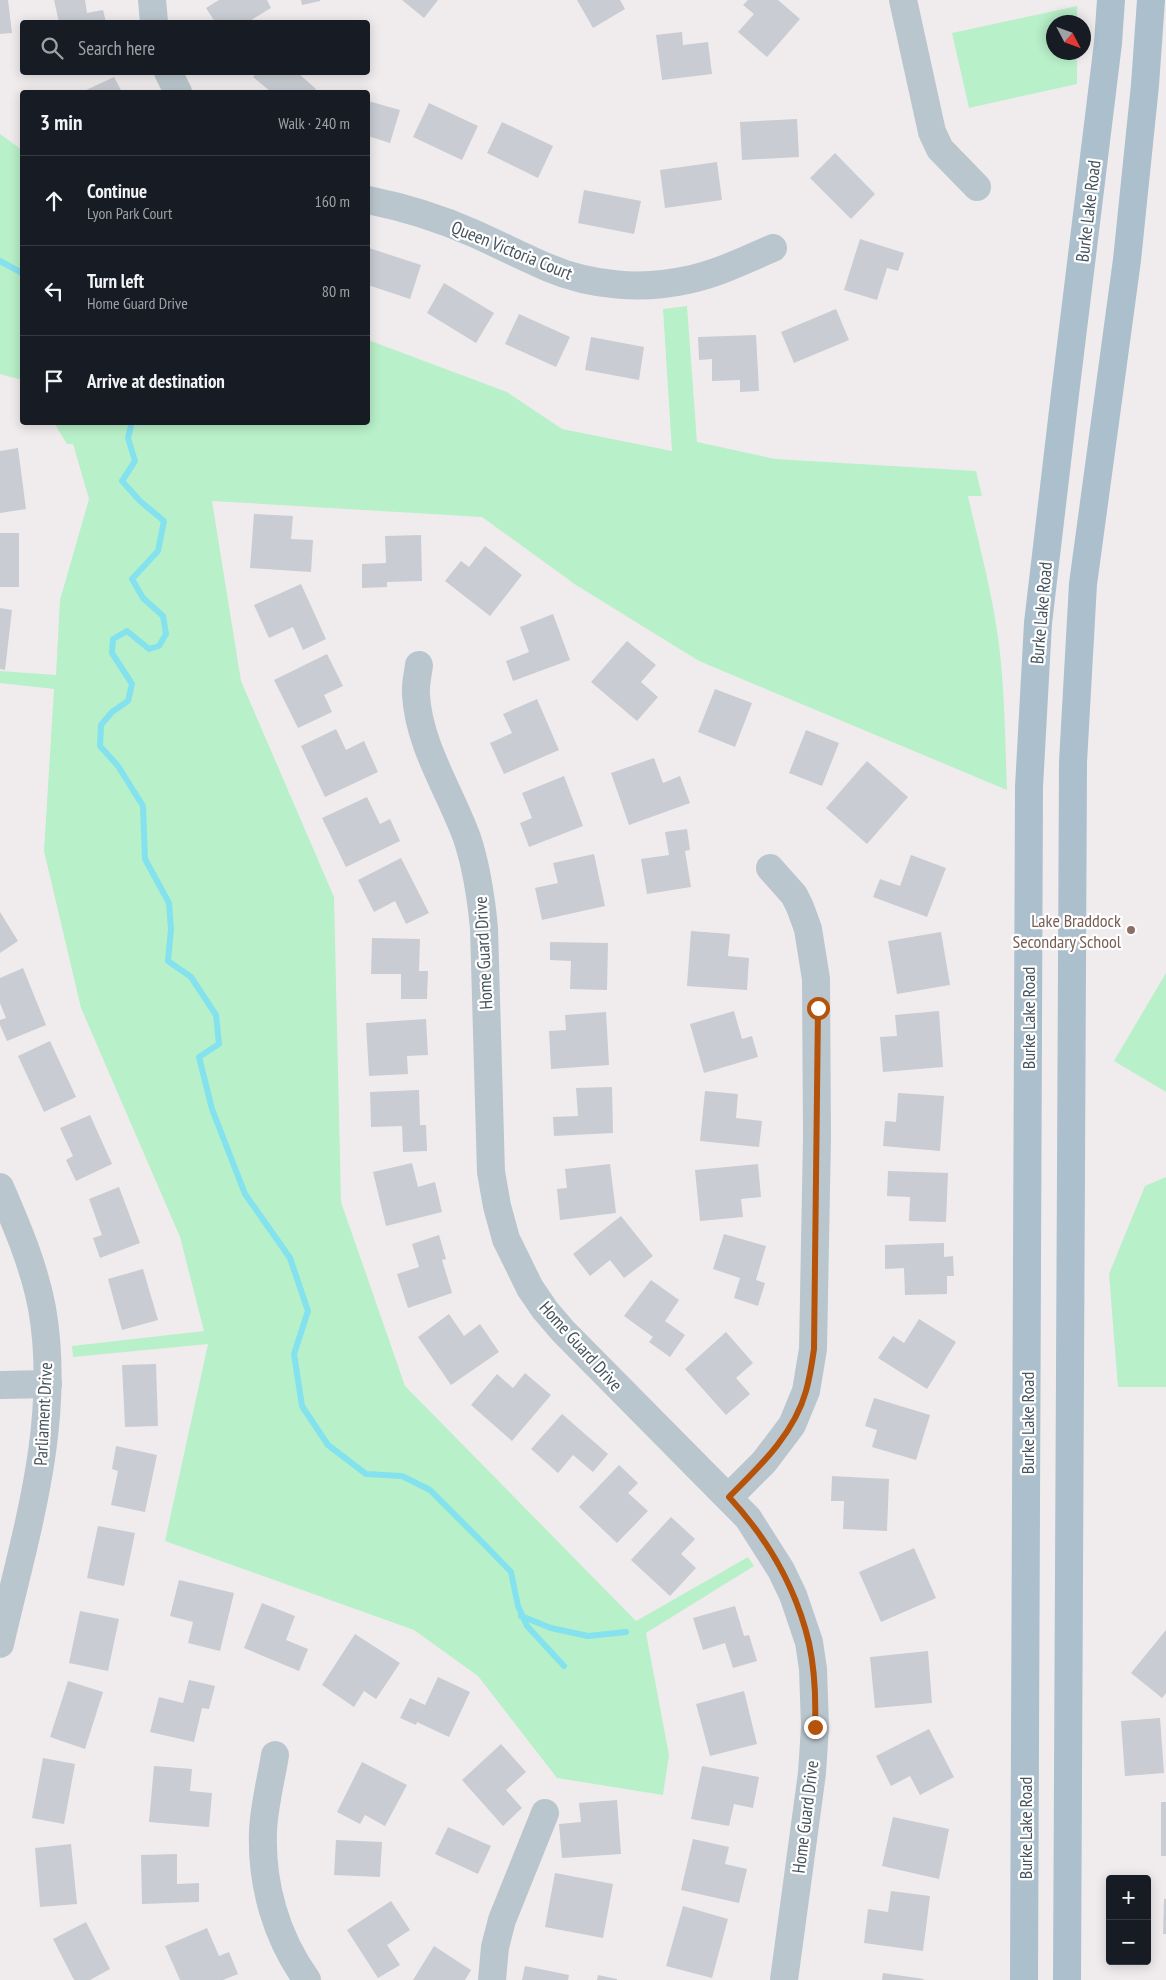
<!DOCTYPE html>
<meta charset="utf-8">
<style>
body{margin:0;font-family:"PT Sans Narrow",sans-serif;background:#20242c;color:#f1f3f6}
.controls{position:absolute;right:15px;bottom:15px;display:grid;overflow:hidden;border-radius:5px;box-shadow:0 2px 12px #0003}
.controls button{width:45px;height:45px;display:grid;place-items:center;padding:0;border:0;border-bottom:1px solid #363941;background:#171b24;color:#f1f3f6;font:25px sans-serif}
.compass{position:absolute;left:1046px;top:15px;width:45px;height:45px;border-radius:50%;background:#171b24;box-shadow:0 2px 12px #0003;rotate:131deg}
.stop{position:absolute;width:15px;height:15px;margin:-11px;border:4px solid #b45309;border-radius:50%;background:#fff}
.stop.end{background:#b45309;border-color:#fff;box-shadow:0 1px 5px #0008}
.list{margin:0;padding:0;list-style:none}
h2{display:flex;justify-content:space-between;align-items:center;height:65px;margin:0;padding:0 20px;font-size:21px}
h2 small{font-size:16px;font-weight:400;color:#9ea1a6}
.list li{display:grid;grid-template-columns:32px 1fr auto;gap:15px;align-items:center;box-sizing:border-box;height:90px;padding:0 20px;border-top:1px solid #363941}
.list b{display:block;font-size:19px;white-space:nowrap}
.list p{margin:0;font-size:16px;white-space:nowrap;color:#9ea1a6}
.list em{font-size:16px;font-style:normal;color:#9ea1a6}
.icon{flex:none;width:28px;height:28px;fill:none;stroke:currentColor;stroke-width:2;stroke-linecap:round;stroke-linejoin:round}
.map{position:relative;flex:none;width:1166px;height:1980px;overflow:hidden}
.search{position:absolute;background:#171b24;box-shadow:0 2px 12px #0003;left:20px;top:20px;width:350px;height:55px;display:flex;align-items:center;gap:12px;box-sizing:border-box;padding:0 18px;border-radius:5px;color:#9ea1a6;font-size:19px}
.panel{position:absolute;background:#171b24;box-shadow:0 2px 12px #0003;left:20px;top:90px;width:350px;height:335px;border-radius:5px}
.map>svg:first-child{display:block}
</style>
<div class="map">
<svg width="1166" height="1980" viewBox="0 0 1166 1980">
<rect width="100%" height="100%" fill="#f0eced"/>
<g fill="#b8f0c9">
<polygon points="1077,6 1077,22 1054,22 1054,52 1077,53 1077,84 969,108 952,33"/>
<polygon points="0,134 22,150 22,380 0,374"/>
<path d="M687,306L697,442L775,459L976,471L982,496H968C979,545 993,595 999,645C1005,693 1005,742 1007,790L699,661L576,585L482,517L212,501L241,681L334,897L341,1202L405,1386L636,1621L748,1557L754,1566L646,1633L669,1755L663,1795L557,1778L478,1676L414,1630L165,1541L208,1344L73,1357L72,1346L204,1331L180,1237L81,1008L44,851L54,689L0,683V671L56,675L60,600L89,499L73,444H67L54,423L368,422V340L507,392L562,429L672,451L663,309Z"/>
<polygon points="1166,973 1166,1092 1114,1061"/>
<polygon points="1166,1177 1166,1387 1118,1387 1109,1274 1145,1186"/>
</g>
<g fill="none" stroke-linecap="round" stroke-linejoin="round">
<g stroke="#84e1ee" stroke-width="6">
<polyline points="0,261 22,273"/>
<polyline points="132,422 128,438 135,461 122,481 140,501 164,521 158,551 132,579 143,598 163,616 166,634 159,646 149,649 127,631 113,639 112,653 132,684 128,701 112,712 101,725 100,746 118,766 143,806 145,859 169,903 171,929 168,961 191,977 216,1015 219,1044 199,1057 212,1109 245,1194 290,1258 308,1311 294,1354 302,1406 328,1445 366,1474 402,1476 430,1490 486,1546 511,1572 518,1606 527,1626 564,1666"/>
<polyline points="521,1616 551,1628 588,1636 626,1632"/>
</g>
</g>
<g fill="#c9ccd2">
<polygon points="0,0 8,0 12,33 0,34"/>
<polygon points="54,0 85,0 87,13 103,10 106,22 59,22"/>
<polygon points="219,0 267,0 271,8 248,22 215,22 206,8"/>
<polygon points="301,0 320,0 320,1 302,5"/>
<polygon points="402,0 438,0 424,18"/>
<polygon points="577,0 620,0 625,9 593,28"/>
<polygon points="748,0 778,0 800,19 767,57 738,32 754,14 743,5"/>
<polygon points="682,32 683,45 708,42 712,74 662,80 656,35"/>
<polygon points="257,72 297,72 316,89 313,92 271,92 253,77"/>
<polygon points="114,77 122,92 82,92"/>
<polygon points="368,101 400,110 390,143 368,136"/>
<polygon points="429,103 478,126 462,160 413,137"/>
<polygon points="797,119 799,157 742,160 740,122"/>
<polygon points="502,122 553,146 538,178 487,153"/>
<polygon points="835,153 875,194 851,219 810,178"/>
<polygon points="717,162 722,200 665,208 660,170"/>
<polygon points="584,190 641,201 634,234 578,223"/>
<polygon points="860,239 904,253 898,271 887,268 877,300 844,290"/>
<polygon points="369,248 421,265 410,299 368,285"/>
<polygon points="444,283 494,313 476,343 427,313"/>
<polygon points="836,309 849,340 794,363 781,332"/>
<polygon points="519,314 570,337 556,367 505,344"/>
<polygon points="756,335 759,391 740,392 740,380 712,381 712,359 699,360 698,337"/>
<polygon points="591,337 644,347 639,380 585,370"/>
<polygon points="18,448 26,509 0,513 0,451"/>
<polygon points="254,514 293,516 291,539 313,540 311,572 250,568"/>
<rect x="0" y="533" width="19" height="54"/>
<polygon points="421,535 422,581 387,582 387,587 362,588 362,564 386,563 385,536"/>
<polygon points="485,546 522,575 490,616 445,581 461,561 469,567"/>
<polygon points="301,584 326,639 303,650 293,627 269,638 254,605"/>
<polygon points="0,608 12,610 5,670 0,669"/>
<polygon points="553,614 570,660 513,681 506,661 529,652 520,627"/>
<polygon points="627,641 656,665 641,682 658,697 637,721 591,682"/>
<polygon points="327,654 343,686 324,695 332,712 298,728 274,680"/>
<polygon points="715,689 752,703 735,747 698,732"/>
<polygon points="537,699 559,750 504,774 490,743 512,733 503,714"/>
<polygon points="336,729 346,750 364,741 378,772 325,797 301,746"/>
<polygon points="806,730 839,743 822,786 789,773"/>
<polygon points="654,758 663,783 680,776 690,803 629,825 611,773"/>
<polygon points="867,761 908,797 867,844 826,808"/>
<polygon points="564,776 583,826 529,847 520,823 532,818 522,793"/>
<polygon points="367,797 380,824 390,819 400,841 346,867 322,818"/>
<polygon points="687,829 690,850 685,851 691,887 647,894 641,859 669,855 665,832"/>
<polygon points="594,854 605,906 542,920 535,888 558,883 553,863"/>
<polygon points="911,855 946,868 927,917 873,897 880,879 900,886"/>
<polygon points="401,858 429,913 406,924 395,901 374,912 358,880"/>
<polygon points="0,912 18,941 0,953"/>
<polygon points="691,931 730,934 728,956 749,958 747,990 687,986"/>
<polygon points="941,932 950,985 897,994 888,941"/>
<polygon points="372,938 420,939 419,971 428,971 427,999 401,999 401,974 371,974"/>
<polygon points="550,942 608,943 607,990 570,989 571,961 550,960"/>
<polygon points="23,968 46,1025 7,1041 0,1025 0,1020 6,1018 0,1003 0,978"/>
<polygon points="734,1011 742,1039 752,1036 758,1057 704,1073 690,1024"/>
<polygon points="939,1011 943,1067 883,1072 880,1037 897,1036 895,1015"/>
<polygon points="606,1012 609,1065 551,1069 549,1031 566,1030 565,1015"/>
<polygon points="426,1019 428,1055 407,1056 408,1074 369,1076 366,1023"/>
<polygon points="50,1041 76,1097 44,1112 18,1056"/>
<polygon points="612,1087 613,1133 554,1136 553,1117 578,1116 576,1088"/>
<polygon points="419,1090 420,1125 426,1125 427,1151 403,1152 402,1126 371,1127 370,1092"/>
<polygon points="705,1091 738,1094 736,1118 762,1121 759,1147 700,1141"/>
<polygon points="898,1093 944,1096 940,1151 883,1146 885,1121 896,1122"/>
<polygon points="90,1115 112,1164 76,1181 66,1160 73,1156 60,1128"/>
<polygon points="412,1163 418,1187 435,1182 442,1212 386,1226 373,1172"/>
<polygon points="610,1164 616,1213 560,1220 557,1189 567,1188 565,1169"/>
<polygon points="758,1164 761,1197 741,1199 743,1217 700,1221 695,1170"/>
<polygon points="888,1171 948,1173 946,1222 909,1221 910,1197 887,1196"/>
<polygon points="119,1187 140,1243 100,1258 93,1238 102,1235 89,1199"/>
<polygon points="621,1216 653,1256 624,1278 610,1260 590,1276 573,1254"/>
<polygon points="724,1234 766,1246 756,1280 765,1283 758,1306 734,1298 740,1278 713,1269"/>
<polygon points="439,1235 446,1259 442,1260 452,1293 408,1308 397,1274 419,1267 412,1244"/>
<polygon points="944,1243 944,1257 953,1256 954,1276 947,1276 947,1294 905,1295 904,1268 885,1269 885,1245"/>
<polygon points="143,1269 158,1320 122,1330 108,1279"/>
<polygon points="651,1280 679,1300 665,1321 685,1335 670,1357 649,1342 653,1337 624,1316"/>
<polygon points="449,1314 464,1336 480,1324 499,1352 451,1385 418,1337"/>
<polygon points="919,1319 956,1342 927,1389 878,1358 893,1336 904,1343"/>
<polygon points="726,1332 753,1363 736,1378 750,1394 726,1415 685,1369"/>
<polygon points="156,1364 158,1426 125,1427 122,1365"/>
<polygon points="525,1373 551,1395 512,1441 471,1405 497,1374 513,1388"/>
<polygon points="874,1398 930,1415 916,1460 872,1447 877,1430 865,1426"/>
<polygon points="562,1414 608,1454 593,1472 573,1455 558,1473 531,1449"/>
<polygon points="116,1446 157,1455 145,1512 111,1505 118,1471 112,1469"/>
<polygon points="619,1465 638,1483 628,1493 648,1511 617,1543 579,1507"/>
<polygon points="832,1476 889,1479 887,1531 843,1529 844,1501 831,1501"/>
<polygon points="671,1517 695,1539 681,1554 696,1568 670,1596 631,1560"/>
<polygon points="98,1526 135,1533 124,1586 87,1578"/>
<polygon points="914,1548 936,1598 881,1622 859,1572"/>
<polygon points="179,1580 234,1593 220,1651 188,1643 193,1622 170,1616"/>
<polygon points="262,1603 295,1616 286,1640 308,1649 299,1671 244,1648"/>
<polygon points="735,1606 744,1636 749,1635 757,1661 733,1668 725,1643 703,1650 693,1618"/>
<polygon points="80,1611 119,1619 108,1671 69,1663"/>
<polygon points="1166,1630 1166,1693 1162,1698 1131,1673"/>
<polygon points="355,1634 400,1663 376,1699 364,1691 354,1707 322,1685"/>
<polygon points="928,1651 932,1703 875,1708 870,1657"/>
<polygon points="438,1677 470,1692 449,1737 417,1722 416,1725 400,1718 410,1698 425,1705"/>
<polygon points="189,1680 215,1686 209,1709 202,1708 194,1742 150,1732 159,1697 183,1703"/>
<polygon points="68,1681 103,1692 85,1749 50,1737"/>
<polygon points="744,1691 757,1744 710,1756 696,1704"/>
<polygon points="1160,1718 1164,1773 1125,1776 1121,1721"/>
<polygon points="929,1729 954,1777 920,1795 910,1776 891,1786 876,1756"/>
<polygon points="501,1744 526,1772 506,1790 522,1808 503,1826 462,1780"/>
<polygon points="43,1758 75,1764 64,1824 32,1818"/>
<polygon points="362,1762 407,1785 385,1826 365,1815 360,1824 337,1812"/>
<polygon points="154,1766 192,1769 190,1791 212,1793 209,1827 149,1822"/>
<polygon points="702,1766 759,1777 753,1808 734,1804 729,1826 691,1819"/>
<polygon points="617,1800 621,1854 562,1858 559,1824 581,1822 579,1803"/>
<rect x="1161" y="1802" width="5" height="54"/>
<polygon points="893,1817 949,1829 939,1879 882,1866"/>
<polygon points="448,1827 491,1846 478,1874 435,1854"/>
<polygon points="693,1839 729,1847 725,1864 747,1869 739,1903 681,1890"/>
<polygon points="336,1840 382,1842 380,1877 334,1875"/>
<polygon points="71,1844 77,1904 40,1907 35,1848"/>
<polygon points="177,1854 177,1884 199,1883 199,1902 142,1904 141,1855"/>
<polygon points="555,1873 613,1884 603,1938 545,1927"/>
<polygon points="891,1891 930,1896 923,1951 864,1943 868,1909 888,1912"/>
<polygon points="1164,1899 1166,1899 1166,1934 1163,1934"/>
<polygon points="391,1901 410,1930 387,1945 400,1965 378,1978 347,1930"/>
<polygon points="683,1906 728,1919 712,1978 666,1966"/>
<polygon points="86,1922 110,1969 90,1980 74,1980 53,1939"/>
<polygon points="207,1928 219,1956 229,1952 238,1974 223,1980 180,1980 165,1946"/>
<polygon points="434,1946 471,1970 465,1980 413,1980"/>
<polygon points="525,1966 569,1975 568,1980 522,1980"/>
<polygon points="883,1973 924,1979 923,1980 882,1980"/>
<polygon points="598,1975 617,1979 617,1980 597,1980"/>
</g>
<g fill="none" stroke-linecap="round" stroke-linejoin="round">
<g stroke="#bac6cd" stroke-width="28">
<polyline points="152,0 154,22"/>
<polyline points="903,0 932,132 940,149 977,187"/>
<polyline points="168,72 178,92"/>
<path d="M368,200C403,207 439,218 473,233C498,244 523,257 549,268C591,286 643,290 687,280C717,274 745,260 773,248"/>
<path d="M419,665C418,674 415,685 416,695C419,746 450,791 467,838C477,868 481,897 484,928L491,1172L497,1206L506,1239L530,1288L545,1310L563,1331L748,1518L781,1570L793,1595L809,1642L813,1669L815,1727L812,1773L784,1980"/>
<path d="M0,1187C17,1226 34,1266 42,1308C62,1422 25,1535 0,1644"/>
<polyline points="0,1385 48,1384"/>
<polyline points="729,1497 764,1462 792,1425 806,1391 813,1349 817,1137 816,979 808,929 800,907 794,895 770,868"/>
<path d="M275,1755C271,1780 264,1806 263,1831C261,1884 276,1937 307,1980"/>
<polyline points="492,1980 495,1947 502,1920 545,1813"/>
</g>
<g stroke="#abbfcd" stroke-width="28">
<polyline points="1024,1980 1029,787 1038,623 1065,394 1108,43 1111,0"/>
<polyline points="1067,1980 1073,762 1083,584 1127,260 1145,85 1151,0"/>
</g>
</g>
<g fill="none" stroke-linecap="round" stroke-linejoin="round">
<path stroke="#b45309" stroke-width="6" d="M815,1727C816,1699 815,1671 809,1643C796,1588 767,1538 729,1497C760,1466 794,1434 806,1391C810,1377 812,1363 814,1349L818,1008"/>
</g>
<circle fill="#8d6e63" stroke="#fff" stroke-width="2" cx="1131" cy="930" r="5"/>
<g text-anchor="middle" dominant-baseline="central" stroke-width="4.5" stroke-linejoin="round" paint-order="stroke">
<g font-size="18" fill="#44525b" stroke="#fff">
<text transform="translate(1088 211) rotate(-83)">Burke Lake Road</text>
<text transform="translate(512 250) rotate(22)">Queen Victoria Court</text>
<text transform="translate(1041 613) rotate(-85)">Burke Lake Road</text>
<text transform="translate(483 953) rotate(-93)">Home Guard Drive</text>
<text transform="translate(1028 1018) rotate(-90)">Burke Lake Road</text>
<text transform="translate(581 1346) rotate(48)">Home Guard Drive</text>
<text transform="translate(43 1414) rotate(-87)">Parliament Drive</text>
<text transform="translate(1027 1423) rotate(-90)">Burke Lake Road</text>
<text transform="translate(805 1817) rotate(-83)">Home Guard Drive</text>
<text transform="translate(1025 1828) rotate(-90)">Burke Lake Road</text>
</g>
<g font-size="18" fill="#785e54" stroke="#fff" text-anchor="end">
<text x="1121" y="920">Lake Braddock<tspan x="1121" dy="21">Secondary School</tspan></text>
</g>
</g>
</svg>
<div class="controls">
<button>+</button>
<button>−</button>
</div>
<svg class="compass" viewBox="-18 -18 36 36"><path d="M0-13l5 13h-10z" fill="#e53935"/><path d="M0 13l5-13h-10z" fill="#9ea1a6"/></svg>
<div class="stop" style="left:818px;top:1008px"></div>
<div class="stop end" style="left:815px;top:1727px"></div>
<div class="search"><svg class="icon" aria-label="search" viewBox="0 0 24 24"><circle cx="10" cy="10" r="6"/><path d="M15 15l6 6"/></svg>Search here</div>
<section class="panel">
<h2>3 min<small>Walk · 240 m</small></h2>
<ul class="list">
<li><svg class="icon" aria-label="ahead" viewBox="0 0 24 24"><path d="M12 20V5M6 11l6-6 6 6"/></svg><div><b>Continue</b><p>Lyon Park Court</p></div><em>160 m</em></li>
<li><svg class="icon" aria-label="left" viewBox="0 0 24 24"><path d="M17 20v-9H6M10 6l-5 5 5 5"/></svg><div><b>Turn left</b><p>Home Guard Drive</p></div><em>80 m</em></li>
<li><svg class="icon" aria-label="arrive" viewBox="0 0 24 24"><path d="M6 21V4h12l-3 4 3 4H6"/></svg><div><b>Arrive at destination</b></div></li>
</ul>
</section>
</div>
